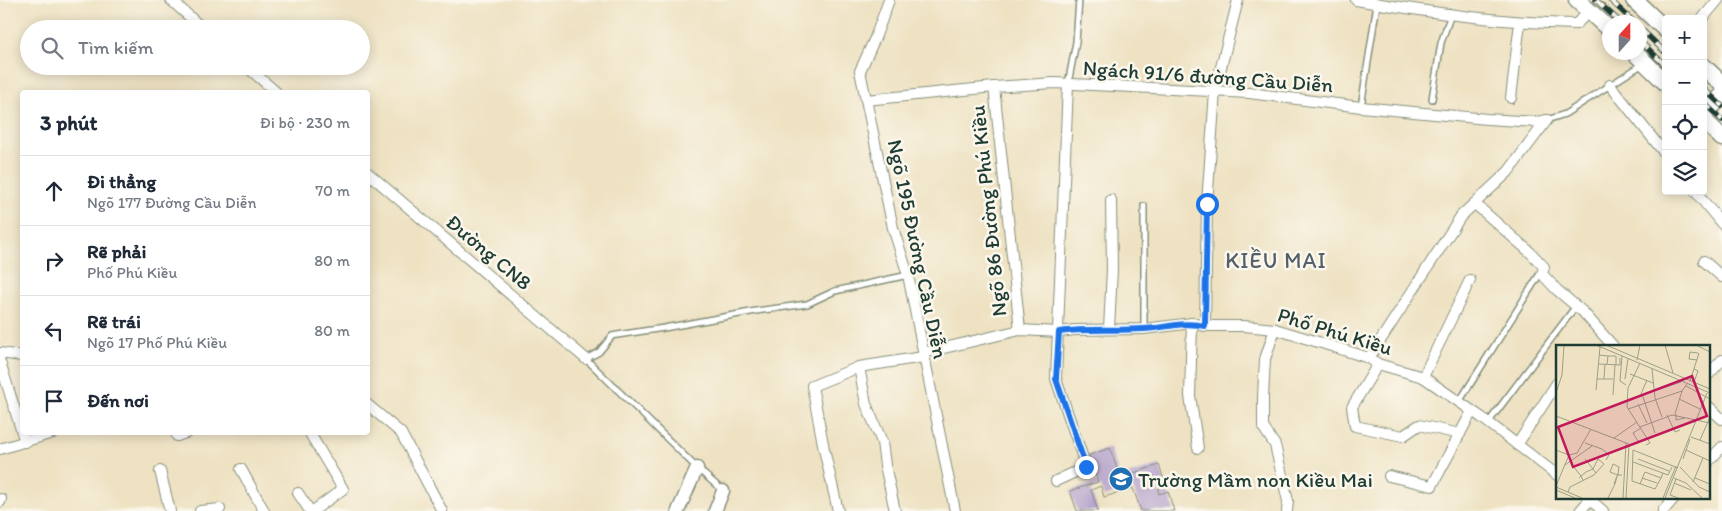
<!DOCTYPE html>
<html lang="vi">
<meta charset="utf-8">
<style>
body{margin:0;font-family:Itim,sans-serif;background:#f2f2f3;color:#1f2937}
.controls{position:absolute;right:15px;top:15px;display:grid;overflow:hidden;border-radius:5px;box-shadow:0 2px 12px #0003}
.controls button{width:45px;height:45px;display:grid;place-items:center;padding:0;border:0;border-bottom:1px solid #e0e1e3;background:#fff;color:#1f2937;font:25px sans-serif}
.compass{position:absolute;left:1602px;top:15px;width:45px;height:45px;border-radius:50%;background:#fff;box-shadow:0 2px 12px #0003;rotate:21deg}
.stop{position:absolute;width:15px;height:15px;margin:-11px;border:4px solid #1a73e8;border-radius:50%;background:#fff}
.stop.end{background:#1a73e8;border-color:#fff;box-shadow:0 1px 5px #0008}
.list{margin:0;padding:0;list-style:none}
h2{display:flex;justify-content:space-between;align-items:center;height:65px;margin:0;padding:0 20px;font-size:21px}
h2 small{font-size:16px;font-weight:400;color:#747a83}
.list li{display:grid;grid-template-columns:32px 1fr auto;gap:15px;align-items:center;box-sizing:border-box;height:70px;padding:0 20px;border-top:1px solid #e0e1e3}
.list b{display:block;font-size:19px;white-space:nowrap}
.list p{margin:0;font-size:16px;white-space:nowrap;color:#747a83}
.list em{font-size:16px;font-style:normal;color:#747a83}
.icon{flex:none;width:28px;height:28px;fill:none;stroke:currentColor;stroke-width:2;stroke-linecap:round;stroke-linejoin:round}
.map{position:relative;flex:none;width:1722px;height:511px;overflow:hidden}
.search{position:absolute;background:#fff;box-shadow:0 2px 12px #0003;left:20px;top:20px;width:350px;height:55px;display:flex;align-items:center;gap:12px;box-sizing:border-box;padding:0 18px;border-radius:28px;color:#747a83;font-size:19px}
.panel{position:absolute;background:#fff;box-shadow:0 2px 12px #0003;left:20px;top:90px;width:350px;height:345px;border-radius:5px}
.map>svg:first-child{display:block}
</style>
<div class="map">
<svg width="1722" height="511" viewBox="0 0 1722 511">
<rect width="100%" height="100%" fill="#fbf7ec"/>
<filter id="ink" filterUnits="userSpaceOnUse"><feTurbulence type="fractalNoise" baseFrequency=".02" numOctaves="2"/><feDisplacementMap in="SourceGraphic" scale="10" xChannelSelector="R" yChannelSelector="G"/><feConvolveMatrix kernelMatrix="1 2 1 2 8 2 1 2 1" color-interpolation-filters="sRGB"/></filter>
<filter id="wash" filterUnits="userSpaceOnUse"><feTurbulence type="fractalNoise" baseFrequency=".0096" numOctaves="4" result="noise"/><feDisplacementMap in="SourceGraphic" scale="20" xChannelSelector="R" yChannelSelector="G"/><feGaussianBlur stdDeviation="1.12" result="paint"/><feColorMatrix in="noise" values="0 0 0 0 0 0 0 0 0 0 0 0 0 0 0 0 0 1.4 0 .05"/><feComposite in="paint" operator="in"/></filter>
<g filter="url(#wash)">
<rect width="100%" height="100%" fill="#eee2c2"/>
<g id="blocks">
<polygon fill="#b4a2cb" points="1110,448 1122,484 1129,482 1127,475 1159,465 1166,486 1158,489 1159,494 1168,491 1174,511 1141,511 1133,488 1104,497 1101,486 1091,490 1098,511 1077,511 1070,491 1098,482 1089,455"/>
</g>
</g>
<g filter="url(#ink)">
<use href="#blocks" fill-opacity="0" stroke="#86907b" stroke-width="1"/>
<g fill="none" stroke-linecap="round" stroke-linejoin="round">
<defs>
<g id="service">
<polyline points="1068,84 1076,42 1079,0"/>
<polyline points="1432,99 1441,43 1451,14"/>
<polyline points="1361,107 1377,4"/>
<polyline points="1547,120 1565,114 1643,64"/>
<polyline points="1144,329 1144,206"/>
<polyline points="1459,402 1541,272"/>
<polyline points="1488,423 1576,306"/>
<polyline points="722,490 697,468 586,359 599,352 612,336 617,335 664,328 756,311 807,304 835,291 908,275"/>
</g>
<g id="minor">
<polyline points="171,0 203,29"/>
<polyline points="889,0 875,38 860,71 893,228 908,275 955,511"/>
<path d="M1356,0C1428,12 1502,23 1576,24L1590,11"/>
<polyline points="1702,19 1718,0"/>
<polyline points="246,66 276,92"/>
<polyline points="1610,85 1666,155"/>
<polyline points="994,87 1020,330"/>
<polyline points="1511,98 1520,22"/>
<polyline points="866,100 994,87 1054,83 1249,93 1361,107 1487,119 1537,122 1547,120"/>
<polyline points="368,173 586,359"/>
<polyline points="1695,191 1722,224"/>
<polyline points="1475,204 1531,253 1544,267 1542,274 1557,290 1583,312 1613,346"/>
<polyline points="1704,261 1722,277"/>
<polyline points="1192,323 1190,396 1198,448"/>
<polyline points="1205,326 1207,204 1215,91 1238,0"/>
<polyline points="1109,329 1112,269 1111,200"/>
<polyline points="1275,329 1265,359 1263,397 1263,427 1275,445 1288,501 1287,511"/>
<polyline points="0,353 22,356"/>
<polyline points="923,353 1020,330 1059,332 1075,330 1144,329 1192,323 1205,326 1244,326 1275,329 1328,345 1369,358 1378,364 1423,377 1481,417 1557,475"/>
<polyline points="1369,358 1461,216 1508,172 1547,120"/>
<polyline points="0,362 25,442"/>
<polyline points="1378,364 1352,407 1355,426 1403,436 1419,425 1460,434"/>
<polyline points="859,367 866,404 882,442 885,465 895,511"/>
<polyline points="1708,375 1722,360"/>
<polyline points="1423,377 1470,280"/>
<polyline points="368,405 401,433 442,511"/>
<polyline points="1708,406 1722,419"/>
<polyline points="176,432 177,436 188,432"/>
<polyline points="309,432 343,489 313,511"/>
<polyline points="1517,445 1557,383"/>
<polyline points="0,449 56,432"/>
<polyline points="1708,462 1722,447"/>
<polyline points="241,469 264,511"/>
<polyline points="160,471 170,511"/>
<polyline points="1389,476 1432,486 1472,411"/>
<polyline points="1056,481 1086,467 1056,379 1068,84"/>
<polyline points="298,493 310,511"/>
<polyline points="1587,497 1603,511"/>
<polyline points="0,502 1,499"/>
<polyline points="200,511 220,509"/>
<polyline points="838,511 824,449 812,386 859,367 923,357"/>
<polyline points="1580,511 1592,497"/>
<polyline points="1663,511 1675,497"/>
</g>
<g id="tertiary">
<polyline points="678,511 697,468"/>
<polyline points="715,511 723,491"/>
</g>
<g id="trunk">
<polyline points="1577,0 1610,30"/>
<polyline points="1634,0 1666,30"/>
<polyline points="1634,52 1666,83"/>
<polyline points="1703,66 1722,84"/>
<polyline points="1703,115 1722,96"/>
<polyline points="1703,119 1722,138"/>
</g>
</defs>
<use href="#service" stroke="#86907b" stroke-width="8"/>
<use href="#minor" stroke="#86907b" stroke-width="12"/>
<use href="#tertiary" stroke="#86907b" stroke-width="15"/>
<use href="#trunk" stroke="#86907b" stroke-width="19"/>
<use href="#service" stroke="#fff" stroke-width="5"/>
<use href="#minor" stroke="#fff" stroke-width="10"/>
<use href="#tertiary" stroke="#fff" stroke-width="12"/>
<use href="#trunk" stroke="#fff" stroke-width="16"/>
<defs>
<g id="rail">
<polyline points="1596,0 1620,22"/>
<polyline points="1610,0 1634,22"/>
<polyline points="1640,28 1666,53"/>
<polyline points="1640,41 1666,66"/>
<polyline points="1703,88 1722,106"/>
<polyline points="1703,102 1722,120"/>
</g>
</defs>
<use href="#rail" stroke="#1f3d34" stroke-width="5.5"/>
<use href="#rail" stroke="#fbf7ec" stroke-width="4" stroke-dasharray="11" stroke-linecap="butt"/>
</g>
</g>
<g fill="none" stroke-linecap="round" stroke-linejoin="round" filter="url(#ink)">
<path stroke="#1a73e8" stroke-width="6" d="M1086,467L1056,379L1059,332C1087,328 1115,331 1144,329C1165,328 1184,321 1205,326L1207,204"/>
</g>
<defs>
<symbol id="school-disc" viewBox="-11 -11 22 22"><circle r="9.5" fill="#1f6fb2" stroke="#fbf7ec"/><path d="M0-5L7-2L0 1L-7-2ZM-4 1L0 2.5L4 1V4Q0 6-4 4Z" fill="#fff"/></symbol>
</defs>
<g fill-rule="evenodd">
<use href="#school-disc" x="1107" y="465" width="28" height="28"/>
</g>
<g text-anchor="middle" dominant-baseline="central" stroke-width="5" stroke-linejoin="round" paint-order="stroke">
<g font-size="21" fill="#1f3d34" stroke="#fbf7ec">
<text transform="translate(1208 76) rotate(4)">Ngách 91/6 đường Cầu Diễn</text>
<text transform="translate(988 211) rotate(-96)">Ngõ 86 Đường Phú Kiều</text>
<text transform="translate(918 249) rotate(78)">Ngõ 195 Đường Cầu Diễn</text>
<text transform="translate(489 252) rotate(40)">Đường CN8</text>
<text transform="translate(1335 331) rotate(17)">Phố Phú Kiều</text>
</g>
<g font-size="21" fill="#1f3d34" stroke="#fbf7ec" text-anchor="start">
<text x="1138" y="479">Trường Mầm non Kiều Mai</text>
</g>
<g font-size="22" letter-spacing="1" fill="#536069" stroke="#fbf7ec">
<text x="1276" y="260">KIỀU MAI</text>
</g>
</g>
<g transform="translate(1556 345)">
<rect width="154" height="154" fill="#eee2c2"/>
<path fill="none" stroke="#9ba089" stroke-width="1" d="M40,0L154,48M50,0L154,44M109,0L117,28M140,0L154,7M43,10L52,11L51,19M52,11H60V20M66,11L64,36L70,40M81,15L84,0M141,15L133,14L134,7L142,8M84,18L72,43L71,62L94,98L90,100M43,19L64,20V13M96,24L99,53L106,72M74,29L97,38M41,34H57M48,34L49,19M69,34L72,14M134,36L143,8M138,37L142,26L138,24M130,41L154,54M40,45L44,2M0,48L6,30L8,0M85,49L91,35M86,49L99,88M57,50L59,20M123,54L144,64M71,55L125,37M82,59L91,78M72,64L126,46M119,69L126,46L131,39M120,69V75L129,73M111,70L119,87L124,85M0,71L73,99L70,153M84,82L116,70L154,78M135,92L154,99M58,93L81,77M144,95L154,72M29,98L46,104L53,110L50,115M83,98L77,88L85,83M0,105L13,110L21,108L35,84M130,105L154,116M82,114L113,126M127,114L134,94M77,117L112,130L116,122M9,120L36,101M17,121L25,131L23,133M124,122L143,142L154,147M61,131L62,130V129L63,122L57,119L54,127L62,130H66M86,133L101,138M105,133L99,144L76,136L77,105L122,123M118,133L130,138L146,153M139,133L154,139M120,134L114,150L122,153M27,135L25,131L30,127L37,124L40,128M137,137L147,113M118,138L135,145M84,139L89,127L105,133L107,128M0,141L13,110M0,142L26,153M0,145L19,153M12,147L14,142L38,130L48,119L42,114L37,124L29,114M52,153L59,139L61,131L58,139M67,153L70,98M107,153L120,121M109,153L151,48"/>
<path fill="#c2185b" fill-opacity="0.15" stroke="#c2185b" stroke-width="2.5" d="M136,31L151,71L17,122L2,82Z"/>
<rect width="154" height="154" fill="none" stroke="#1f3d34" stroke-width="2.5"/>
</g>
</svg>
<div class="controls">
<button>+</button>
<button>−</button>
<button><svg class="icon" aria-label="locate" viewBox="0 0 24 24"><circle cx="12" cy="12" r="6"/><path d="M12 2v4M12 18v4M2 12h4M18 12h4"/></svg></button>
<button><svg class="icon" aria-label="layers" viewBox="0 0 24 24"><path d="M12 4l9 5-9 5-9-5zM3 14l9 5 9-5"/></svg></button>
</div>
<svg class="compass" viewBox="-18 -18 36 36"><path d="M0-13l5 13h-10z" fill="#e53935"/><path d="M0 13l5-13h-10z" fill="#747a83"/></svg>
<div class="stop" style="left:1207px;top:204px"></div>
<div class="stop end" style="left:1086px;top:467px"></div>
<div class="search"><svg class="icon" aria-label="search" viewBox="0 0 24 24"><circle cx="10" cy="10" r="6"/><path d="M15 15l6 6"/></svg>Tìm kiếm</div>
<section class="panel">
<h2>3 phút<small>Đi bộ · 230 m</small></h2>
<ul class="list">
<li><svg class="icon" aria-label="ahead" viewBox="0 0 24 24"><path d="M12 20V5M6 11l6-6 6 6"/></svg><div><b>Đi thẳng</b><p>Ngõ 177 Đường Cầu Diễn</p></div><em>70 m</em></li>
<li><svg class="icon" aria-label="right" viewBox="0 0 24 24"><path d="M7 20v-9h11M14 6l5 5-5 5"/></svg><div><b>Rẽ phải</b><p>Phố Phú Kiều</p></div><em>80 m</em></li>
<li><svg class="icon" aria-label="left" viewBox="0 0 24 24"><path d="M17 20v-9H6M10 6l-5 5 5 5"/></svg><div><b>Rẽ trái</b><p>Ngõ 17 Phố Phú Kiều</p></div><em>80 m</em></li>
<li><svg class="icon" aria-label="arrive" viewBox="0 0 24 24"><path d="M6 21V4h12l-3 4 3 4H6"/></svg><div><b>Đến nơi</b></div></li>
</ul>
</section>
</div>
